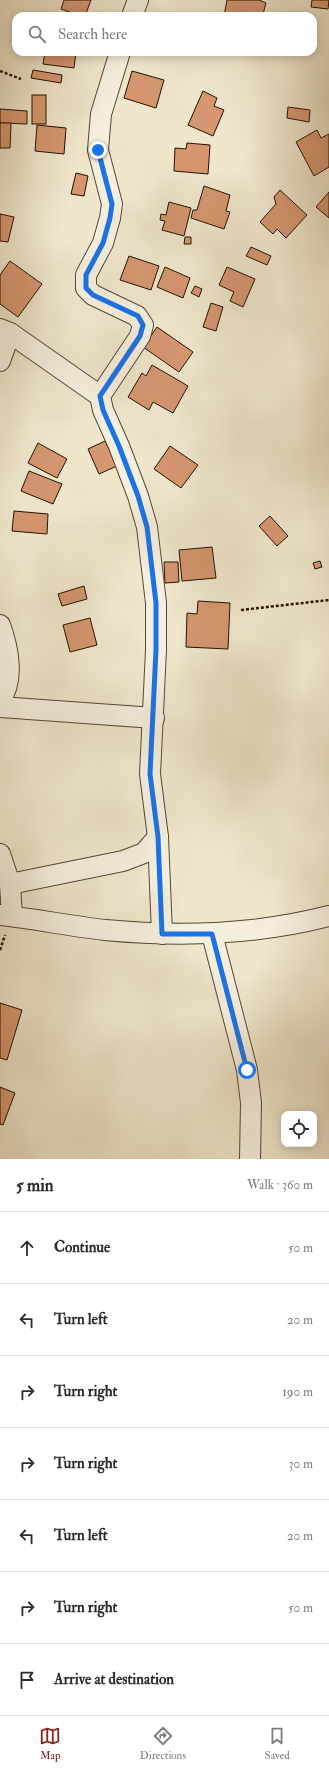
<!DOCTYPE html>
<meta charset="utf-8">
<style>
body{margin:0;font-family:"IM FELL Double Pica",serif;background:#f7f7f7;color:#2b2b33}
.controls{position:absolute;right:12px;bottom:12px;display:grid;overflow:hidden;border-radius:8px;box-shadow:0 2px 10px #0003}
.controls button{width:36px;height:36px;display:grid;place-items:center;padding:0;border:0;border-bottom:1px solid #e1e1e2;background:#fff;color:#2b2b33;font:20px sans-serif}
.stop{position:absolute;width:12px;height:12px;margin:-9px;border:3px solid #1a73e8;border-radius:50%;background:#fff}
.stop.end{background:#1a73e8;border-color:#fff;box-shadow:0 1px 4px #0008}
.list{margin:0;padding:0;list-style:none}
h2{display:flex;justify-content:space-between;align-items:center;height:52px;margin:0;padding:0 16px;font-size:17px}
h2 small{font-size:13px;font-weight:400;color:#7c7c81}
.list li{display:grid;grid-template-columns:26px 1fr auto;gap:12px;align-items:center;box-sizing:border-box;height:72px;padding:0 16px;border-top:1px solid #e1e1e2}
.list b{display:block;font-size:15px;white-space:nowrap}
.list em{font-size:13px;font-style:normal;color:#7c7c81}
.icon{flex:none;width:22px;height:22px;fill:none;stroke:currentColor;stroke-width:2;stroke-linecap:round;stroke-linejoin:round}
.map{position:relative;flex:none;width:329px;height:1159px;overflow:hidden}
.search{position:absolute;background:#fff;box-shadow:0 2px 10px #0003;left:12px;right:12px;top:12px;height:44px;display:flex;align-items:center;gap:10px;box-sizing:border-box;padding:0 14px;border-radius:12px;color:#7c7c81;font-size:15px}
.sheet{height:556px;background:#fff}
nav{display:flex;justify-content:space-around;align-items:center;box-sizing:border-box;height:56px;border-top:1px solid #e1e1e2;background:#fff;font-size:11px;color:#7c7c81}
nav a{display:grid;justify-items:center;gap:2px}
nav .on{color:#8f2418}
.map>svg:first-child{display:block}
</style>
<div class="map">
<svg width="329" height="1159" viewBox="0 0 329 1159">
<rect width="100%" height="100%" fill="#efe6cc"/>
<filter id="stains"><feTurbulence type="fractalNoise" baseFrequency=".005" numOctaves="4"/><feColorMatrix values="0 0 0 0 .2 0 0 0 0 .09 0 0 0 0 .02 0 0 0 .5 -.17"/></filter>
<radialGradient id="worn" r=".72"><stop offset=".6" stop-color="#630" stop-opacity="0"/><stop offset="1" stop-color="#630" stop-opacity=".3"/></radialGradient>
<g fill="#d59670" stroke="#231200">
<polygon points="64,0 91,0 85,16 80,16 61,9"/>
<polygon points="227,0 259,0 266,3 263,14 269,15 268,16 224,16"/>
<polygon points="312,0 329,0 328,9 311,7"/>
<polygon points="45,52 76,52 74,68 43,64"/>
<polygon points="33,70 62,75 61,83 31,78"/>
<polygon points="132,71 164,80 156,108 124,98"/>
<polygon points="203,91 217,98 214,106 224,110 213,136 188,125"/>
<rect x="32" y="95" width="14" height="29"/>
<polygon points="288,107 310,110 309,122 287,118"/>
<polygon points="0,109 27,111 27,124 0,123"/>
<polygon points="0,123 11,123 10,148 0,148"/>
<polygon points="37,125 66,128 64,154 35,151"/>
<polygon points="317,130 321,138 329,134 329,167 314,176 296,142"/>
<polygon points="187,143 210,145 208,174 174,171 175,148 186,149"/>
<polygon points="76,173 88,176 84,196 71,194"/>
<polygon points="204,186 230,195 226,211 230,212 224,229 191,218 193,210 197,210"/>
<polygon points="280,190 307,215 286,238 277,229 273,234 260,222 276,204 274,197"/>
<polygon points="329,192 329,218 316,207"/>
<polygon points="169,202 191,208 184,236 162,230 165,221 160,220 161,214 166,215"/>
<polygon points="0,214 14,217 8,242 0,241"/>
<polygon points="185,237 191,237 191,244 184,244"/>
<polygon points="251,247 271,256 267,265 246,256"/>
<polygon points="129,256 159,266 151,290 120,280"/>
<polygon points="10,261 42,284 18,317 0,304 0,275"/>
<polygon points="165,267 190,278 183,298 157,287"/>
<polygon points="227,267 255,279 243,307 230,301 234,292 219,285"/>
<polygon points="195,286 202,289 199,297 191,293"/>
<polygon points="211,303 223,307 216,331 203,327"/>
<polygon points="157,327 193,352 179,372 143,347"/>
<polygon points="152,365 188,386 173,413 153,402 149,410 128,397 142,373 146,376"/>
<polygon points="105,441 117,466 99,474 88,449"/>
<polygon points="38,443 67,459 57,478 28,463"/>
<polygon points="170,446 198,465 181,488 154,469"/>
<polygon points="29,471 62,484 53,504 21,491"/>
<polygon points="14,511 48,514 47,534 12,531"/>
<polygon points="270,516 288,536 277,546 259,526"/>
<polygon points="212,547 216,578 182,581 179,550"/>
<polygon points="320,561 322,567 315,569 313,563"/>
<polygon points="164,562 178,562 179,582 165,583"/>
<polygon points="84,586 87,599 62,606 58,594"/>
<polygon points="198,601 230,603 228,649 186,647 187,613 197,614"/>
<polygon points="90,618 97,645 70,652 63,625"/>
<polygon points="0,1003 22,1010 7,1060 0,1058"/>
<polygon points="0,1087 15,1093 3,1125 0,1124"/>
</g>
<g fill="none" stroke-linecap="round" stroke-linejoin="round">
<defs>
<g id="minor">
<polyline points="132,16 138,0"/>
<polyline points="120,52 101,114 98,150 112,204 110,218 103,243 86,275 86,288 93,295 137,316 143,325 140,336 100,396 103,410 119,446 138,496 147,527 156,603 156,650 150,774 158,837 162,934"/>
<polyline points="0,329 10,333 100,396"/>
<polyline points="0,361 10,333"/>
<path d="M0,625C8,647 15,680 0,700"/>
<polyline points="0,707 154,718"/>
<polyline points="0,854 10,884 12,916"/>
<polyline points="10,884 123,861 144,853 158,837"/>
<path d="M0,915C35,919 70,926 105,930C180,937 256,935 329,916"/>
<polyline points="212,934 247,1070 251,1103 250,1159"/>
</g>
</defs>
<use href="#minor" stroke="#564733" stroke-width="22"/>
<g stroke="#231200" stroke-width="2.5" stroke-dasharray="3 2" stroke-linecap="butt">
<polyline points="0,71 21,79"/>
<polyline points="241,610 329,600"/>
<polyline points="0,950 5,935"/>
</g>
<use href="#minor" stroke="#f5efde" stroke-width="20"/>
</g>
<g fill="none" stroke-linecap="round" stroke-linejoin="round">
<polyline stroke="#1a73e8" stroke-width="5" points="98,150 112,204 110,218 103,243 86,275 86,288 93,295 138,316 143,325 140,336 100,396 103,410 119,446 138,496 147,527 156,603 156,650 150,774 158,837 162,934 212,934 247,1070"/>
</g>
<rect width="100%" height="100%" filter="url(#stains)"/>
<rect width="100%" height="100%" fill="url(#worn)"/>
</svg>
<div class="controls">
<button><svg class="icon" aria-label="locate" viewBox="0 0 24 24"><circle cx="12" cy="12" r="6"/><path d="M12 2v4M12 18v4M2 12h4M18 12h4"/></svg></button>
</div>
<div class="stop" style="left:247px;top:1070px"></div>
<div class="stop end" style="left:98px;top:150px"></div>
<div class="search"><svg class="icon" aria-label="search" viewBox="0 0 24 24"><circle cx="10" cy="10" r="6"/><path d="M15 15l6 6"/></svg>Search here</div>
</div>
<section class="sheet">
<h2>5 min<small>Walk · 360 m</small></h2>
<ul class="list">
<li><svg class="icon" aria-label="ahead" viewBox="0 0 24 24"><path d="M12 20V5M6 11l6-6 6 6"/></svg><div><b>Continue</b></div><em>50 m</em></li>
<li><svg class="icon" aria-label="left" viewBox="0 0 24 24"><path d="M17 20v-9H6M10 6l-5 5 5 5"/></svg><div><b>Turn left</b></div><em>20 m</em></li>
<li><svg class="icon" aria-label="right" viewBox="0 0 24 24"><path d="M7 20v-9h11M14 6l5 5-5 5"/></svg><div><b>Turn right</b></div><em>190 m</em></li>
<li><svg class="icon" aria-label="right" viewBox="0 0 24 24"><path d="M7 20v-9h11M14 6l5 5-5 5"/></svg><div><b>Turn right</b></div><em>30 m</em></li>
<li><svg class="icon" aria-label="left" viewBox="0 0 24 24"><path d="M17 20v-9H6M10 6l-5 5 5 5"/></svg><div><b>Turn left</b></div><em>20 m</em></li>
<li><svg class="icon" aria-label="right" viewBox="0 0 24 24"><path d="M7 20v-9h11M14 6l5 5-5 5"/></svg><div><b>Turn right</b></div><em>50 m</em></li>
<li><svg class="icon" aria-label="arrive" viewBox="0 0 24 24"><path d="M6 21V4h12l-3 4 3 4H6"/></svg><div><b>Arrive at destination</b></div></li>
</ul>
</section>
<nav>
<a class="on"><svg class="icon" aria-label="map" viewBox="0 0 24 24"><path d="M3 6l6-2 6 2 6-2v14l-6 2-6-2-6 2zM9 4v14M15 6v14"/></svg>Map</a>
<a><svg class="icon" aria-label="directions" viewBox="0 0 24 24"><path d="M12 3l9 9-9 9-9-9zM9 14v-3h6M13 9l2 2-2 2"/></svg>Directions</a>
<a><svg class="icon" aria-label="saved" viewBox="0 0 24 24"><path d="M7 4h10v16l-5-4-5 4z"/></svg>Saved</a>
</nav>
